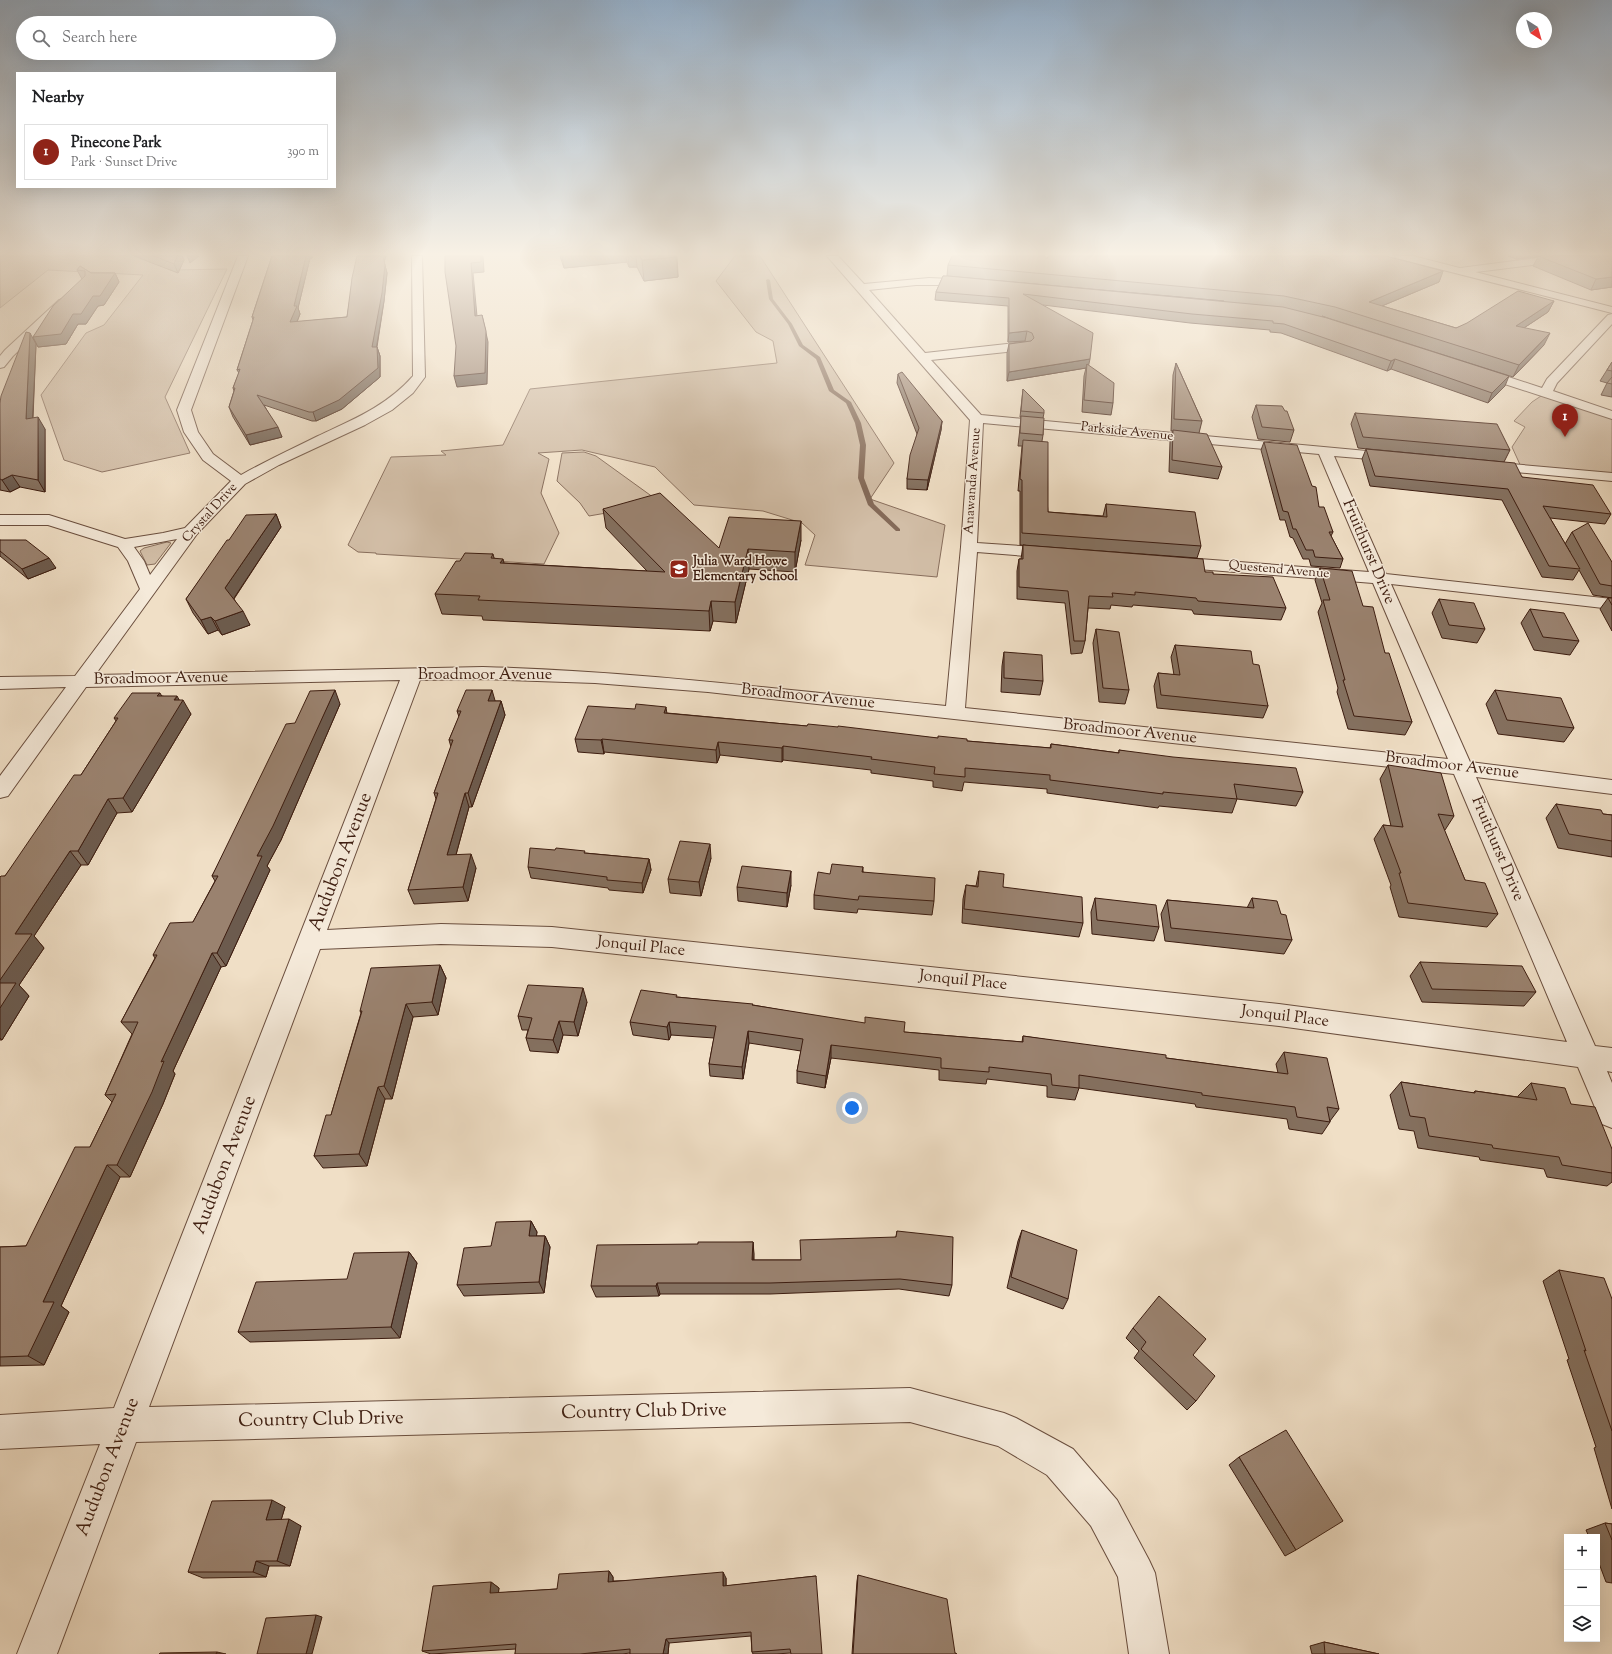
<!DOCTYPE html>
<meta charset="utf-8">
<style>
body{margin:0;font-family:"Sorts Mill Goudy",serif;background:#f6f6f6;color:#202124}
.controls{position:absolute;right:12px;bottom:12px;display:grid;overflow:hidden;border-radius:0px;box-shadow:0 4px 16px #0002}
.controls button{width:36px;height:36px;display:grid;place-items:center;padding:0;border:0;border-bottom:1px solid #e0e0e0;background:#fff;color:#202124;font:20px sans-serif}
.compass{position:absolute;left:1516px;top:12px;width:36px;height:36px;border-radius:50%;background:#fff;box-shadow:0 4px 16px #0002;rotate:143deg}
.you{position:absolute;left:852px;top:1108px;width:14px;height:14px;margin:-10px;border:3px solid #fff;border-radius:50%;background:#1a73e8;box-shadow:0 0 0 6px #1a73e833}
.badge{display:grid;place-items:center;width:26px;height:26px;border-radius:50%;background:#8f2418;color:#fff;font-size:13px;font-weight:700}
.pin{position:absolute;translate:-50% -33px;filter:drop-shadow(0 1px 2px #0008)}
.pin::after{content:'';position:absolute;top:21px;width:14px;height:12px;background:inherit;clip-path:polygon(0 0,100% 0,50% 100%)}
.list{margin:0;padding:0;list-style:none}
h2{display:flex;justify-content:space-between;align-items:center;height:52px;margin:0;padding:0 16px;font-size:17px}
h2 small{font-size:13px;font-weight:400;color:#757577}
.list li{display:grid;grid-template-columns:26px 1fr auto;gap:12px;align-items:center;box-sizing:border-box;height:56px;margin:0 8px 8px;padding:0 8px;border:1px solid #e0e0e0;border-radius:0px}
.list b{display:block;font-size:15px;white-space:nowrap}
.list p{margin:0;font-size:13px;white-space:nowrap;color:#757577}
.list em{font-size:13px;font-style:normal;color:#757577}
.icon{flex:none;width:22px;height:22px;fill:none;stroke:currentColor;stroke-width:2;stroke-linecap:round;stroke-linejoin:round}
.map{position:relative;flex:none;width:1612px;height:1654px;overflow:hidden}
.search{position:absolute;background:#fff;box-shadow:0 4px 16px #0002;left:16px;top:16px;width:320px;height:44px;display:flex;align-items:center;gap:10px;box-sizing:border-box;padding:0 14px;border-radius:22px;color:#757577;font-size:15px}
.panel{position:absolute;background:#fff;box-shadow:0 4px 16px #0002;left:16px;top:72px;width:320px;height:116px;border-radius:0px}
.map>svg:first-child{display:block}
</style>
<div class="map">
<svg width="1612" height="1654" viewBox="0 0 1612 1654">
<rect width="100%" height="100%" fill="#f0dfc6"/>
<filter id="stains"><feTurbulence type="fractalNoise" baseFrequency=".005" numOctaves="4"/><feColorMatrix values="0 0 0 0 .2 0 0 0 0 .09 0 0 0 0 .02 0 0 0 .5 -.17"/></filter>
<radialGradient id="worn" r=".72"><stop offset=".6" stop-color="#630" stop-opacity="0"/><stop offset="1" stop-color="#630" stop-opacity=".3"/></radialGradient>
<g fill="#d2bea7" stroke="#886e5c">
<polygon points="0,256 180,256 173,270 227,269 165,397 190,453 102,472 64,460 41,395 86,333 104,325 143,275 48,270 0,308"/>
<polygon points="735,256 760,256 894,463 870,499 945,525 937,577 805,565 815,535 802,523 763,511 694,505 655,467 582,450 538,453 549,459 541,493 559,533 544,564 376,554 376,553 358,552 348,545 391,457 446,455 441,451 503,445 530,389 777,363 773,341 756,332 716,281"/>
<polygon points="1539,391 1612,415 1612,477 1522,469 1512,447 1525,427 1514,421 1532,402 1541,396"/>
<polygon points="584,452 596,456 657,500 635,508 589,516 580,503 557,481 562,453"/>
<polygon points="167,542 171,543 155,564 147,565 140,551 144,548"/>
</g>
<g fill="none" stroke-linecap="round" stroke-linejoin="round">
<polygon fill="#846a58" fill-rule="evenodd" points="768,279 770,280 773,299 792,324 803,345 820,357 834,390 851,402 861,423 866,445 864,478 874,504 900,529 900,531 896,531 868,505 858,478 860,445 855,423 846,403 829,391 816,359 799,346 788,324 769,299 766,280"/>
<defs>
<g id="minor">
<path d="M238,256H248L191,410L198,432L213,454L241,475C266,461 292,449 318,436C352,420 387,406 413,376L412,256H422L425,377L413,393L392,410L365,425L279,465L245,484L197,534L95,675L483,667C638,671 791,691 946,706L961,547L970,420L827,256H838L864,284L929,278L974,280L975,282L970,285H916L869,290L925,353L1025,342L1029,343L1031,346L1029,349L1025,350L931,360L981,415L1399,454L1401,457L1399,460L1394,461L1334,456L1386,574L1612,599V609L1391,584L1470,762L1612,780V794L1476,777L1595,1046L1612,1048V1072L1607,1071L1612,1083V1128L1602,1124L1578,1067L1279,1026L552,947L441,944L320,949L149,1407L910,1388L1004,1413L1016,1418L1073,1449L1117,1500L1149,1560L1155,1573L1169,1654H1129L1118,1577L1091,1526L1047,1475L998,1446L910,1422L136,1442L57,1654H17L100,1444L0,1449V1415L114,1408L400,680L86,687L8,796L0,798V776L66,687L0,689V677L75,676L140,589L128,561L118,547L48,525H0V515H49L125,539L163,533L185,528L231,481L203,460L184,432L177,410ZM983,423L1319,454L1369,572L1173,557L1167,559L1165,562L1167,565L1173,567L1373,583L1448,759L965,708L977,552L1051,558L1057,556L1059,553L1057,550L1051,548L977,543ZM177,539L150,575L144,561L134,547ZM483,679L595,683L708,692L1454,774L1567,1042L1279,1004L552,927L441,924L327,930L420,680Z"/>
<polygon points="1554,256 1586,256 1581,259 1460,274 1455,271 1460,268"/>
<polygon points="63,299 68,302 67,304 13,356 4,367 0,368 0,356 5,350 59,300"/>
<polygon points="1612,314 1612,324 1557,383 1553,391 1612,411 1612,419 1474,374 1472,371 1474,368 1478,367 1542,388 1547,379 1608,315"/>
<polygon points="1488,462 1612,473 1612,481 1483,469 1481,466 1483,463"/>
</g>
<polygon id="tertiary" points="1395,256 1413,256 1612,307 1612,313 1396,258"/>
</defs>
<use href="#minor" stroke="#6a4e3e" stroke-width="2"/>
<use href="#tertiary" stroke="#6a4e3e" stroke-width="2"/>
<use href="#minor" fill="#f5eada" fill-rule="evenodd"/>
<use href="#tertiary" fill="#f5eada" fill-rule="evenodd"/>
</g>
<g fill="#84705f" stroke="#3d1d10">
<polygon points="134,256 182,256 184,260 178,273"/>
<polygon points="272,256 312,256 312,258 310,258 298,308 300,314 297,322 347,317 357,256 386,256 384,262 387,273 384,301 377,347 380,356 380,377 342,409 316,421 312,421 264,405 282,437 250,445 233,417 229,407 234,391 233,388 239,373 237,370 253,320 252,317"/>
<polygon points="560,256 677,256 678,275 678,277 644,281 637,267 629,267 627,262 564,268"/>
<polygon points="1508,256 1612,256 1612,287 1591,290 1533,266 1538,257 1516,259"/>
<polygon points="1047,259 1443,271 1439,282 1382,306 1456,328 1554,301 1548,312 1524,328 1544,345 1513,377 1331,319 1322,316 1505,386 1488,403 1391,369 1387,371 1281,333 1270,332 1270,330 1190,323 1043,305 1088,365 1113,403 1111,415 1082,412 1084,376 1086,368 1007,381 1007,353 1009,344 1028,342 1025,341 1008,342 1008,306 935,300 936,292 943,276 1224,301 947,276 948,265"/>
<polygon points="80,266 91,273 115,273 119,282 104,305 98,306 86,324 78,324 66,344 38,347 33,337 82,279 77,270"/>
<polygon points="36,344 33,418 45,429 45,492 20,487 10,492 0,490 0,403"/>
<polygon points="1612,362 1612,397 1601,395 1607,383 1600,381"/>
<polygon points="1176,363 1202,421 1199,433 1222,467 1218,479 1169,472 1170,442 1173,431 1171,431 1173,375"/>
<polygon points="898,374 942,421 941,430 927,490 907,489 907,479 917,434 897,383"/>
<polygon points="1023,389 1044,413 1043,418 1043,435 1042,441 1048,512 1103,516 1106,504 1201,546 1197,558 1020,545 1020,491 1018,491 1022,446 1018,446 1020,428 1021,417 1020,417"/>
<polygon points="1256,405 1294,430 1290,442 1258,439 1252,417"/>
<polygon points="1355,413 1510,450 1504,462 1358,448 1351,424"/>
<polygon points="1264,442 1319,507 1333,532 1331,536 1343,559 1340,568 1311,566 1309,559 1303,559 1293,538 1290,537 1285,520 1280,520 1261,450"/>
<polygon points="1366,449 1522,477 1611,514 1605,524 1550,518 1570,552 1565,544 1572,532 1612,562 1612,598 1593,595 1579,570 1573,580 1542,577 1502,500 1370,486 1362,459"/>
<polygon points="603,509 719,548 801,540 795,572 749,569 736,623 713,621 710,631 483,620 482,616 442,614 435,594 460,561 493,554 494,558 504,563 647,571 606,528"/>
<polygon points="276,514 281,527 234,599 250,625 222,635 218,630 208,634 193,613 186,599 229,540"/>
<polygon points="0,540 56,568 28,579 0,556"/>
<polygon points="1023,545 1205,572 1213,574 1286,608 1281,620 1194,614 1192,610 1133,605 1132,607 1111,605 1110,609 1088,608 1085,641 1082,653 1071,654 1065,603 1017,599 1017,571 1019,559 1021,559"/>
<polygon points="1320,568 1363,606 1385,653 1412,722 1405,735 1348,729 1337,692 1338,688 1318,612 1322,603 1315,580"/>
<polygon points="1608,598 1612,598 1612,631 1600,609"/>
<polygon points="1439,599 1485,629 1477,643 1442,638 1432,613"/>
<polygon points="1530,609 1579,641 1570,655 1534,650 1521,623"/>
<polygon points="1096,629 1129,690 1125,704 1099,702 1093,643"/>
<polygon points="1175,645 1253,664 1268,706 1263,718 1157,708 1154,686 1158,673 1174,675 1171,657"/>
<polygon points="1004,652 1043,681 1040,695 1001,692 1002,666"/>
<polygon points="1495,690 1574,728 1564,742 1498,734 1486,704"/>
<polygon points="162,696 179,700 191,714 132,812 117,813 88,865 81,865 34,936 44,948 19,985 29,996 2,1040 0,1040 0,877 5,876 81,775 116,721 114,718"/>
<polygon points="495,701 501,701 505,715 472,807 469,807 456,855 476,868 468,901 414,904 408,890 436,799 434,793 451,747 449,740 459,717 457,711"/>
<polygon points="340,704 281,840 267,866 270,870 226,966 221,967 173,1071 175,1074 163,1104 130,1177 120,1177 61,1306 69,1312 44,1365 0,1366 0,1247 26,1246 90,1147 112,1102 105,1095 132,1034 121,1022 155,958 153,955 193,922 215,881 212,876 295,723"/>
<polygon points="667,713 967,741 1050,748 1051,744 1119,753 1119,750 1303,792 1296,806 1237,799 1232,813 1159,806 1158,808 1047,793 1047,789 964,782 962,791 933,787 933,781 871,773 871,770 783,760 782,762 720,755 717,763 604,752 604,754 578,752 575,739"/>
<polygon points="1388,765 1454,816 1445,830 1444,830 1465,880 1498,914 1487,927 1399,917 1390,887 1391,885 1374,839 1383,825 1391,826 1380,779"/>
<polygon points="1556,804 1603,814 1612,815 1612,857 1558,848 1546,818"/>
<polygon points="585,853 649,859 651,870 643,893 609,890 608,888 531,878 528,867"/>
<polygon points="711,858 701,896 670,893 668,879"/>
<polygon points="863,867 863,872 934,901 932,915 858,909 857,913 814,909 814,895 830,874"/>
<polygon points="979,871 1003,887 1083,923 1079,937 962,923 963,899 966,885 976,886"/>
<polygon points="791,885 787,907 738,901 737,887"/>
<polygon points="1095,898 1159,927 1154,941 1092,934 1091,912"/>
<polygon points="1252,898 1281,914 1292,940 1284,954 1165,941 1161,914 1167,900 1247,908"/>
<polygon points="1420,962 1536,992 1524,1006 1422,1002 1410,976"/>
<polygon points="440,965 446,978 438,1015 413,1017 392,1099 385,1099 367,1166 323,1168 314,1156 331,1115 361,1013 360,1011"/>
<polygon points="677,997 753,1005 904,1032 1022,1042 1023,1036 1166,1058 1278,1073 1276,1064 1284,1052 1339,1109 1330,1121 1330,1122 1322,1134 1289,1129 1287,1119 1196,1107 1195,1104 1079,1088 1075,1100 1047,1097 1047,1086 987,1079 986,1084 939,1080 939,1070 831,1058 825,1088 797,1083 797,1071 801,1051 749,1043 743,1079 710,1076 709,1064 714,1038 671,1035 669,1040 633,1035 630,1022"/>
<polygon points="587,1002 578,1036 563,1035 558,1053 530,1051 526,1038 528,1030 522,1030 518,1016"/>
<polygon points="1401,1082 1473,1093 1475,1091 1518,1097 1518,1096 1531,1083 1571,1104 1612,1149 1612,1182 1607,1186 1547,1177 1544,1169 1480,1160 1479,1157 1418,1148 1414,1131 1399,1129 1390,1095"/>
<polygon points="531,1221 537,1232 536,1236 545,1236 550,1247 544,1293 464,1296 457,1285 491,1246"/>
<polygon points="1022,1230 1068,1299 1063,1309 1007,1288 1018,1241"/>
<polygon points="897,1231 952,1285 949,1296 899,1289 770,1294 660,1294 659,1296 596,1297 591,1286 698,1244 753,1242 754,1260 801,1260 896,1237"/>
<polygon points="409,1252 417,1263 400,1338 250,1342 238,1332"/>
<polygon points="1559,1270 1612,1299 1612,1509 1594,1448 1596,1447 1567,1360 1569,1359 1543,1281"/>
<polygon points="1133,1328 1193,1355 1196,1401 1187,1410 1134,1358 1139,1351 1126,1338"/>
<polygon points="1239,1457 1296,1550 1285,1556 1229,1465"/>
<polygon points="285,1507 281,1520 301,1526 290,1566 269,1566 266,1577 203,1578 188,1572"/>
<polygon points="1605,1523 1612,1524 1612,1583 1606,1582 1597,1558 1597,1537 1589,1537 1586,1530"/>
<polygon points="609,1571 613,1577 613,1581 726,1578 726,1586 816,1576 791,1653 775,1654 753,1654 752,1652 751,1636 669,1643 668,1654 630,1654 630,1653 622,1654 515,1654 516,1649 431,1654 422,1651 491,1582 499,1588 498,1593 557,1589"/>
<polygon points="858,1575 955,1653 957,1654 852,1654 857,1581"/>
<polygon points="1324,1642 1379,1654 1312,1654 1310,1646"/>
</g>
<g fill="#6c5b4e" stroke="#3d1d10">
<polygon points="177,256 182,256 184,260 178,273 174,264"/>
<polygon points="187,256 199,256 190,263"/>
<polygon points="306,256 312,256 312,258 310,258 298,308 300,314 293,331 290,322"/>
<polygon points="383,256 386,256 384,262 387,273 384,301 375,356 372,347"/>
<polygon points="481,256 483,256 484,272 473,273 478,327 475,316 471,263"/>
<polygon points="562,256 626,256 627,262 564,268"/>
<polygon points="628,256 636,256 637,267 629,267"/>
<polygon points="1517,256 1539,256 1516,259"/>
<polygon points="676,257 678,277 644,281 642,260"/>
<polygon points="1443,271 1439,282 1365,313 1369,302"/>
<polygon points="115,273 119,282 104,305 98,306 86,324 78,324 66,344 38,347 33,337 93,296"/>
<polygon points="1612,277 1612,287 1591,290 1596,279"/>
<polygon points="1554,301 1548,312 1510,337 1516,326"/>
<polygon points="482,315 488,342 487,384 457,387 454,376"/>
<polygon points="1027,331 1025,341 1008,342 1009,333"/>
<polygon points="30,333 36,344 32,431 26,419"/>
<polygon points="1550,333 1544,345 1513,377 1519,365"/>
<polygon points="377,347 380,356 380,377 342,409 316,421 313,412"/>
<polygon points="1090,359 1088,368 1087,364 1086,368 1007,381 1009,372"/>
<polygon points="1395,359 1391,369 1387,371 1391,361"/>
<polygon points="1509,376 1505,386 1488,403 1492,393"/>
<polygon points="38,417 45,429 45,492 38,480"/>
<polygon points="942,421 941,430 927,490 928,480"/>
<polygon points="278,427 282,437 250,445 246,435"/>
<polygon points="12,475 20,487 10,492 2,480"/>
<polygon points="276,514 281,527 232,601 225,588"/>
<polygon points="801,521 801,540 795,572 795,552"/>
<polygon points="748,549 749,569 736,623 735,602"/>
<polygon points="49,558 56,568 28,579 22,569"/>
<polygon points="503,559 508,579 500,563"/>
<polygon points="711,601 713,621 710,631 709,611"/>
<polygon points="243,611 250,625 222,635 215,621"/>
<polygon points="211,617 218,630 208,634 201,620"/>
<polygon points="335,690 340,704 281,840 267,866 270,870 226,966 217,953 257,856"/>
<polygon points="492,690 496,704 488,701"/>
<polygon points="160,693 168,707 157,696"/>
<polygon points="177,696 181,703 183,700 191,714 132,812 123,798"/>
<polygon points="501,701 505,715 472,807 468,793"/>
<polygon points="666,707 668,721 664,713"/>
<polygon points="602,739 604,752 604,754 601,740"/>
<polygon points="718,742 720,755 717,763 716,750"/>
<polygon points="783,746 783,760 782,762 782,748"/>
<polygon points="465,793 469,807 452,869 447,855"/>
<polygon points="108,799 117,813 88,865 78,851"/>
<polygon points="710,844 711,858 701,896 699,882"/>
<polygon points="70,851 81,865 34,936 44,948 19,985 29,996 2,1040 0,1038 0,980 15,934"/>
<polygon points="471,854 476,868 468,901 463,887"/>
<polygon points="649,859 651,870 643,893 642,883"/>
<polygon points="791,871 791,885 787,907 787,893"/>
<polygon points="212,953 221,967 173,1071 175,1074 163,1104 130,1177 117,1165 161,1062"/>
<polygon points="440,965 446,978 438,1015 432,1002"/>
<polygon points="583,988 587,1002 578,1036 574,1022"/>
<polygon points="406,1004 413,1017 392,1099 384,1086"/>
<polygon points="559,1021 563,1035 558,1053 553,1040"/>
<polygon points="669,1022 671,1035 669,1040 667,1027"/>
<polygon points="748,1031 749,1043 743,1079 742,1067"/>
<polygon points="831,1045 831,1058 825,1088 826,1076"/>
<polygon points="378,1087 385,1099 367,1166 359,1154"/>
<polygon points="107,1165 120,1177 61,1306 69,1312 44,1365 28,1356 43,1302"/>
<polygon points="531,1221 537,1232 535,1248 529,1236"/>
<polygon points="545,1236 550,1247 544,1293 539,1282"/>
<polygon points="753,1242 754,1254 753,1271 752,1260"/>
<polygon points="409,1252 417,1263 400,1338 391,1327"/>
<polygon points="657,1283 660,1294 659,1296 656,1286"/>
<polygon points="272,1500 285,1507 279,1527 266,1520"/>
<polygon points="289,1519 301,1526 290,1566 277,1561"/>
<polygon points="256,1561 269,1566 266,1577 253,1572"/>
<polygon points="609,1571 613,1577 613,1587 608,1582"/>
<polygon points="723,1572 726,1578 726,1591 723,1586"/>
<polygon points="491,1582 499,1588 498,1598 490,1593"/>
<polygon points="316,1615 322,1617 312,1654 306,1654"/>
<polygon points="666,1639 669,1643 668,1654 663,1654"/>
<polygon points="217,1652 226,1654 216,1654"/>
</g>
<g fill="#9a826f" stroke="#3d1d10">
<polygon points="154,256 177,256 174,264"/>
<polygon points="272,256 306,256 294,306 297,306 290,322 347,317 352,278 357,256 383,256 385,265 382,293 372,347 377,347 378,368 339,400 313,412 309,412 257,395 278,427 246,435 229,407 235,388 233,388 240,369 237,370 254,317 252,317"/>
<polygon points="445,256 481,256 481,262 471,263 475,316 482,315 486,331 485,373 454,376 456,346 445,272"/>
<polygon points="640,256 676,256 676,257 642,260"/>
<polygon points="952,256 1045,256 1047,259 1048,256 1386,256 1443,271 1369,302 1456,328 1467,323 1518,291 1554,301 1516,326 1550,333 1519,365 1335,307 1284,296 948,265"/>
<polygon points="1538,256 1612,256 1612,277 1596,279"/>
<polygon points="80,266 91,273 115,273 100,296 93,296 81,314 73,314 61,334 33,337 53,306 85,276 85,271 77,270"/>
<polygon points="943,276 948,276 1283,307 1327,318 1509,376 1492,393 1395,359 1391,361 1284,324 1273,323 1273,321 1192,314 1023,294 1093,333 1090,359 1009,372 1009,344 1031,341 1034,338 1032,333 1027,331 1009,333 1009,298 936,292"/>
<polygon points="26,332 30,333 26,419 38,417 38,480 12,475 2,480 0,479 0,403 1,396"/>
<polygon points="1612,362 1612,371 1607,370"/>
<polygon points="1176,363 1202,421 1174,419"/>
<polygon points="1087,364 1114,383 1113,403 1084,400"/>
<polygon points="902,372 942,421 928,480 907,479 910,455 919,428 898,374"/>
<polygon points="1612,377 1612,384 1607,383"/>
<polygon points="1023,389 1044,410 1044,413 1021,411"/>
<polygon points="1256,405 1282,406 1285,411 1287,411 1294,430 1262,427"/>
<polygon points="1355,413 1497,424 1510,450 1363,437"/>
<polygon points="1021,416 1044,418 1043,435 1020,433"/>
<polygon points="1173,430 1207,434 1222,467 1172,460"/>
<polygon points="1023,440 1048,442 1048,512 1107,517 1106,504 1195,512 1201,546 1022,533 1022,480 1020,479"/>
<polygon points="1264,442 1297,445 1312,486 1316,487 1319,507 1324,507 1333,532 1329,532 1343,559 1315,557 1313,550 1306,550 1296,529 1293,529 1288,512 1283,511"/>
<polygon points="1366,449 1515,463 1522,477 1593,485 1611,514 1543,506 1580,569 1549,566 1508,489 1375,476"/>
<polygon points="660,493 719,548 729,517 801,521 795,552 748,549 735,602 711,601 709,611 478,600 480,596 435,594 456,561 460,561 465,553 493,554 491,558 503,559 500,563 665,572 603,509"/>
<polygon points="276,514 225,588 243,611 215,621 211,617 201,620 186,599 227,540 229,540 246,515"/>
<polygon points="1588,523 1612,562 1612,586 1600,584 1572,532"/>
<polygon points="0,540 26,540 49,558 22,569 0,551"/>
<polygon points="1023,545 1203,559 1205,572 1213,572 1213,574 1273,577 1286,608 1198,601 1196,598 1135,592 1135,595 1112,593 1113,597 1089,596 1085,641 1074,641 1068,591 1019,587 1019,559 1023,559"/>
<polygon points="1320,568 1352,571 1363,606 1373,607 1385,653 1389,653 1412,722 1354,716 1343,680 1345,680 1323,600 1330,600"/>
<polygon points="1608,598 1612,598 1612,605"/>
<polygon points="1439,599 1474,603 1485,629 1449,625"/>
<polygon points="1530,609 1564,613 1579,641 1543,637"/>
<polygon points="1096,629 1119,632 1129,690 1103,688"/>
<polygon points="1175,645 1251,651 1253,664 1259,665 1268,706 1161,695 1158,673 1180,675"/>
<polygon points="1004,652 1042,655 1043,681 1004,678"/>
<polygon points="335,690 273,826 257,856 262,856 217,953 212,953 161,1062 164,1061 152,1092 117,1165 107,1165 43,1302 54,1302 28,1356 0,1357 0,1247 26,1246 75,1147 90,1147 116,1094 105,1095 138,1022 121,1022 157,955 153,955 170,923 193,922 218,876 212,876 286,724 295,723 310,691"/>
<polygon points="466,690 492,690 488,701 501,701 468,793 465,793 447,855 471,854 463,887 408,890 438,793 434,793 453,740 449,740 461,711 457,711"/>
<polygon points="1495,690 1561,698 1574,728 1507,720"/>
<polygon points="132,693 160,693 157,696 177,696 174,700 183,700 123,798 108,799 78,851 70,851 15,934 32,934 0,980 0,877 1,876 5,876 74,775 81,775 118,718 114,718"/>
<polygon points="636,704 666,707 664,713 807,726 808,724 838,727 838,726 938,738 938,736 967,739 967,741 1051,748 1051,744 1119,753 1119,750 1173,757 1296,768 1303,792 1234,784 1237,799 1163,792 1163,794 1050,780 1050,775 965,768 965,777 934,774 935,767 871,759 872,757 783,746 782,748 718,742 716,750 602,739 601,740 575,739 588,706 635,709"/>
<polygon points="1388,765 1441,773 1454,816 1438,814 1465,880 1485,883 1498,914 1408,903 1399,873 1401,873 1383,825 1403,827"/>
<polygon points="1556,804 1601,810 1603,814 1612,815 1612,841 1569,834"/>
<polygon points="680,841 710,844 699,882 668,879"/>
<polygon points="530,848 555,850 556,848 585,851 584,853 649,859 642,883 607,880 607,877 528,867"/>
<polygon points="832,864 863,867 862,872 935,878 934,901 859,896 858,900 814,895 818,872 830,874"/>
<polygon points="742,866 791,871 787,893 737,887"/>
<polygon points="979,871 1004,874 1003,887 1082,897 1083,923 964,909 966,885 978,887"/>
<polygon points="1095,898 1156,905 1159,927 1097,920"/>
<polygon points="1252,898 1277,901 1281,914 1286,915 1292,940 1171,928 1167,900 1254,908"/>
<polygon points="1420,962 1522,966 1536,992 1432,989"/>
<polygon points="440,965 432,1002 406,1004 384,1086 378,1087 359,1154 314,1156 326,1115 331,1115 362,1011 360,1011 371,968"/>
<polygon points="0,983 16,983 0,1008"/>
<polygon points="528,985 583,988 574,1022 559,1021 553,1040 526,1038 532,1018 518,1016"/>
<polygon points="641,990 677,995 676,997 753,1004 752,1005 865,1023 865,1017 905,1022 904,1032 1023,1042 1023,1036 1166,1055 1166,1058 1288,1074 1284,1052 1327,1058 1339,1109 1327,1107 1330,1122 1297,1117 1295,1107 1202,1095 1202,1093 1079,1075 1079,1088 1052,1085 1051,1074 989,1067 989,1072 941,1068 941,1058 831,1045 826,1076 797,1071 803,1039 748,1031 742,1067 709,1064 716,1026 669,1022 667,1027 630,1022"/>
<polygon points="1401,1082 1475,1093 1475,1091 1537,1100 1531,1083 1565,1088 1571,1104 1595,1107 1612,1149 1612,1173 1562,1165 1559,1157 1493,1148 1492,1145 1429,1136 1425,1118 1410,1116"/>
<polygon points="531,1221 529,1236 545,1236 539,1282 457,1285 464,1248 491,1246 496,1222"/>
<polygon points="1022,1230 1077,1250 1068,1299 1011,1277"/>
<polygon points="897,1231 953,1237 952,1285 900,1279 770,1283 657,1283 656,1286 591,1286 597,1245 698,1244 698,1242 753,1242 752,1260 801,1260 800,1240 896,1237"/>
<polygon points="409,1252 391,1327 238,1332 256,1282 347,1279 354,1253"/>
<polygon points="1559,1270 1604,1278 1612,1299 1612,1431 1584,1350 1586,1351"/>
<polygon points="1159,1296 1206,1339 1193,1355 1215,1376 1196,1401 1141,1349 1146,1342 1133,1328"/>
<polygon points="1286,1430 1343,1521 1296,1550 1239,1457"/>
<polygon points="272,1500 266,1520 289,1519 277,1561 256,1561 253,1572 188,1572 212,1501"/>
<polygon points="1605,1523 1612,1524 1612,1540"/>
<polygon points="609,1571 608,1582 723,1572 723,1586 816,1576 822,1654 791,1654 790,1649 752,1652 751,1632 666,1639 663,1654 630,1654 630,1649 580,1654 515,1654 516,1644 422,1651 433,1586 491,1582 490,1593 557,1589 559,1574"/>
<polygon points="858,1575 947,1599 955,1653 957,1654 853,1654"/>
<polygon points="316,1615 306,1654 257,1654 266,1618"/>
<polygon points="1324,1642 1379,1654 1325,1654"/>
<polygon points="217,1652 216,1654 159,1654 160,1653"/>
</g>
<linearGradient id="sky" x2="0" y2="1"><stop stop-color="#93abc2"/><stop offset="0.52" stop-color="#f8f1e5"/><stop offset="1" stop-color="#f8f1e5" stop-opacity="0"/></linearGradient>
<rect width="1612" height="488" fill="url(#sky)"/>
<defs>
<symbol id="school-square" viewBox="-11 -11 22 22"><rect x="-9" y="-9" width="18" height="18" rx="4" fill="#8f2418" stroke="#f5eada"/><path d="M0-5L7-2L0 1L-7-2ZM-4 1L0 2.5L4 1V4Q0 6-4 4Z" fill="#fff"/></symbol>
</defs>
<g fill-rule="evenodd">
<use href="#school-square" x="668" y="558" width="22" height="22"/>
</g>
<g text-anchor="middle" dominant-baseline="central" stroke-width="3" stroke-linejoin="round" paint-order="stroke">
<g font-size="13" fill="#3d1d10" stroke="#f5eada">
<text transform="translate(1127 432) rotate(6)">Parkside Avenue</text>
<text transform="translate(973 481) rotate(-86)">Anawanda Avenue</text>
<text transform="translate(210 513) rotate(-48)">Crystal Drive</text>
<text transform="translate(1279 570) rotate(5)">Questend Avenue</text>
</g>
<g font-size="13" font-weight="bold" fill="#3d1d10" stroke="#f5eada" text-anchor="start">
<text x="693" y="562">Julia Ward Howe<tspan x="693" dy="15">Elementary School</tspan></text>
</g>
<g font-size="16" fill="#3d1d10" stroke="#f5eada">
<text transform="translate(1368 552) rotate(67)">Fruithurst Drive</text>
<text x="485" y="675">Broadmoor Avenue</text>
<text transform="translate(161 679) rotate(-1)">Broadmoor Avenue</text>
<text transform="translate(808 697) rotate(6)">Broadmoor Avenue</text>
<text transform="translate(1130 732) rotate(6)">Broadmoor Avenue</text>
<text transform="translate(1452 766) rotate(7)">Broadmoor Avenue</text>
<text transform="translate(1497 849) rotate(67)">Fruithurst Drive</text>
<text transform="translate(641 947) rotate(6)">Jonquil Place</text>
<text transform="translate(963 981) rotate(6)">Jonquil Place</text>
<text transform="translate(1285 1017) rotate(7)">Jonquil Place</text>
</g>
<g font-size="19" fill="#3d1d10" stroke="#f5eada">
<text transform="translate(341 862) rotate(-69)">Audubon Avenue</text>
<text transform="translate(225 1165) rotate(-69)">Audubon Avenue</text>
<text transform="translate(644 1412) rotate(-1)">Country Club Drive</text>
<text transform="translate(321 1420) rotate(-1)">Country Club Drive</text>
<text transform="translate(108 1467) rotate(-69)">Audubon Avenue</text>
</g>
</g>
<rect width="100%" height="100%" filter="url(#stains)"/>
<rect width="100%" height="100%" fill="url(#worn)"/>
</svg>
<div class="controls">
<button>+</button>
<button>−</button>
<button><svg class="icon" aria-label="layers" viewBox="0 0 24 24"><path d="M12 4l9 5-9 5-9-5zM3 14l9 5 9-5"/></svg></button>
</div>
<svg class="compass" viewBox="-18 -18 36 36"><path d="M0-13l5 13h-10z" fill="#e53935"/><path d="M0 13l5-13h-10z" fill="#757577"/></svg>
<div class="you"></div>
<div class="pin badge" style="left:1565px;top:437px">1</div>
<div class="search"><svg class="icon" aria-label="search" viewBox="0 0 24 24"><circle cx="10" cy="10" r="6"/><path d="M15 15l6 6"/></svg>Search here</div>
<section class="panel">
<h2>Nearby<small></small></h2>
<ul class="list">
<li><span class="badge">1</span><div><b>Pinecone Park</b><p>Park · Sunset Drive</p></div><em>390 m</em></li>
</ul>
</section>
</div>
